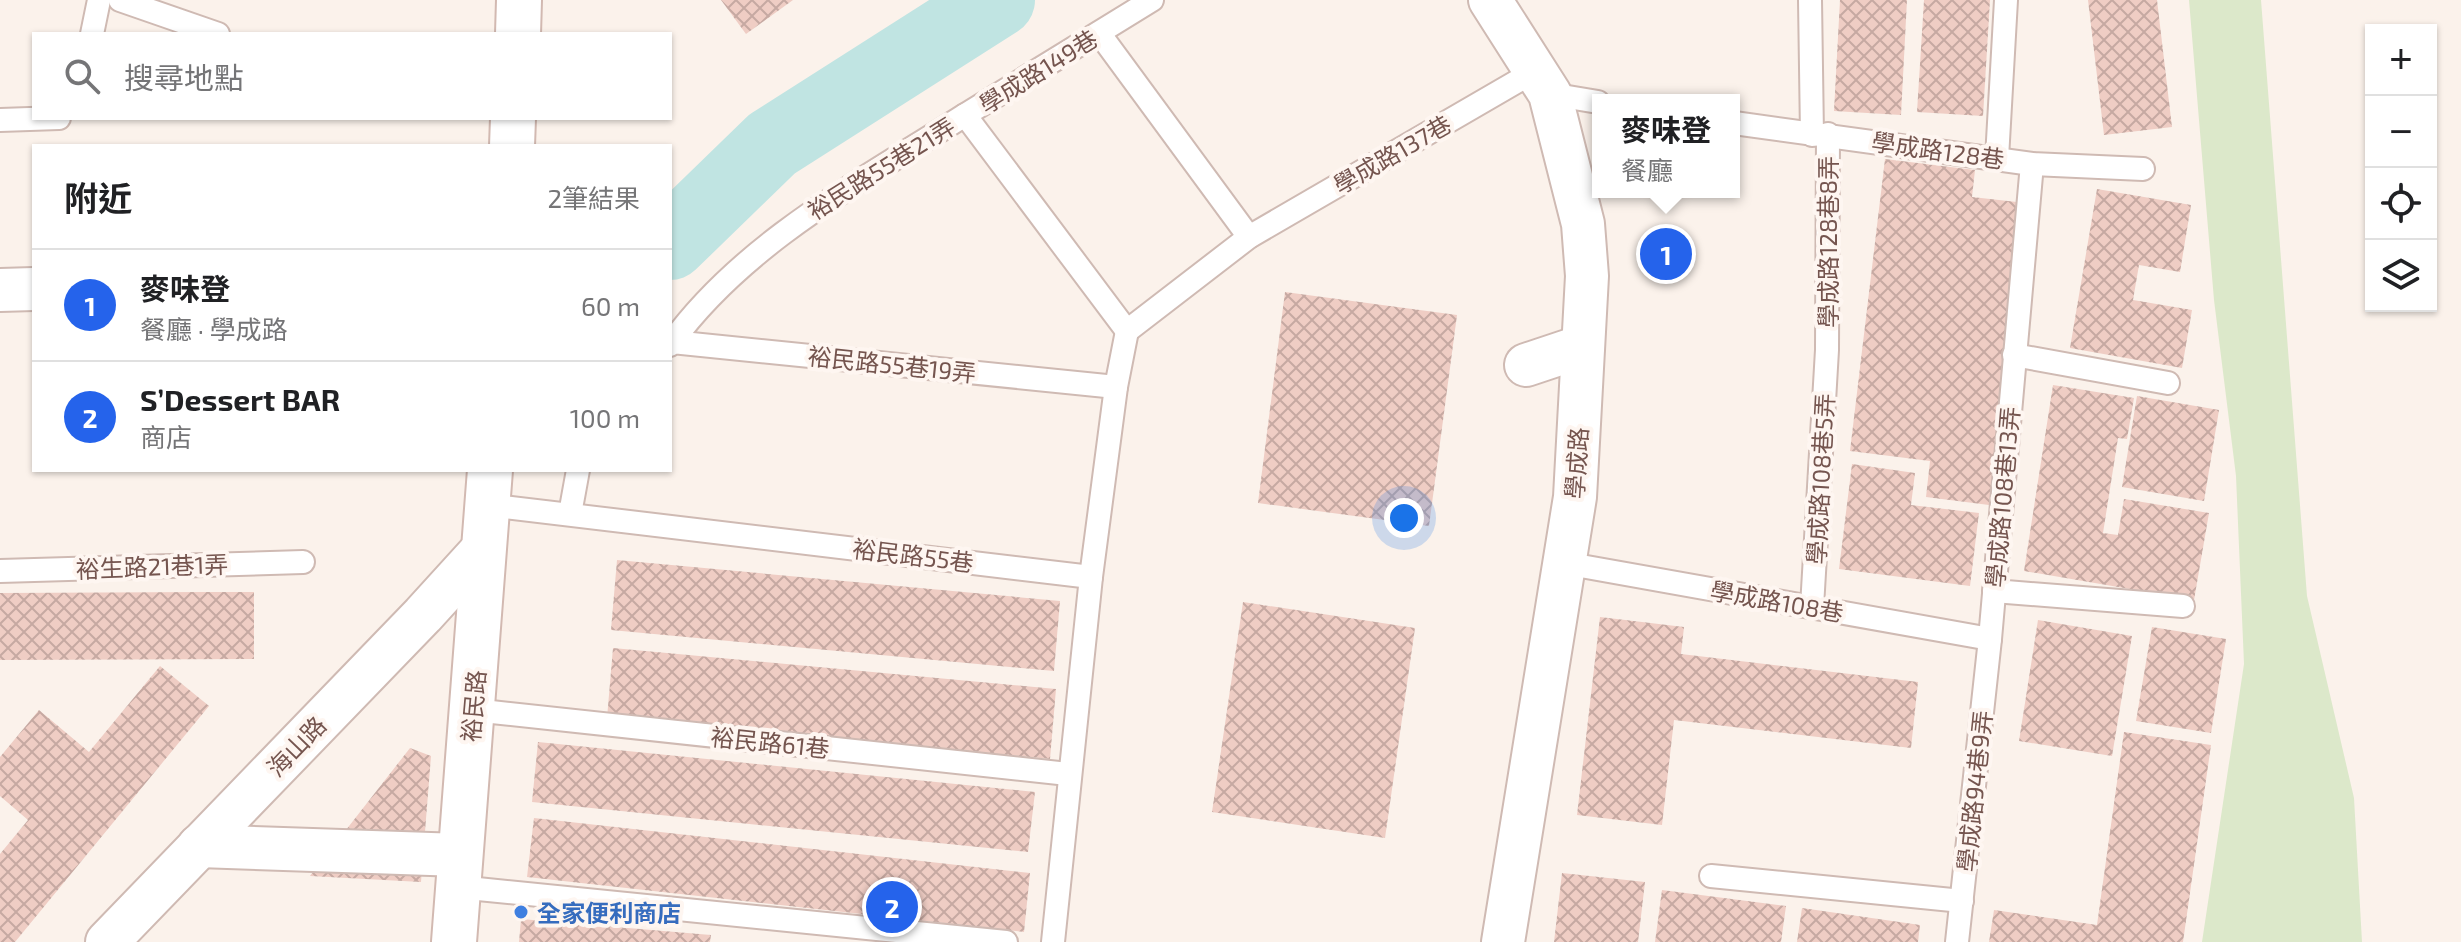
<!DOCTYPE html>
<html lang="zh-TW">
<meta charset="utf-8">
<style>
body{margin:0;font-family:"Exo 2","Noto Sans TC",sans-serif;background:#f6f6f6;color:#202124}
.controls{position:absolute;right:24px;top:24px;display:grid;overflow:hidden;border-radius:0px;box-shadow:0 2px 6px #0004}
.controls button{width:72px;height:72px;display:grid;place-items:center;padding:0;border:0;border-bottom:2px solid #e0e0e0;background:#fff;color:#202124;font:40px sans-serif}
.you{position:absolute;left:1404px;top:518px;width:28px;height:28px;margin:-20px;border:6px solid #fff;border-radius:50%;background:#1a73e8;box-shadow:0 0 0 12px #1a73e833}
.badge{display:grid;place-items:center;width:52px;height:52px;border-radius:50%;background:#2563eb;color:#fff;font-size:26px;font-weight:700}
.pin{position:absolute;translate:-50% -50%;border:4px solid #fff;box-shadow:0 2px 8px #0006}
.popup{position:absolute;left:1592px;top:94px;width:148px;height:104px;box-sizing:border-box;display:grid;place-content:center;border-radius:0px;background:#fff;filter:drop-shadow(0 2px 6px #0005);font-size:26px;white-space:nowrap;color:#757577}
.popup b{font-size:30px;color:#202124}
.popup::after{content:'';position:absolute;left:50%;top:100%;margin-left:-16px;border:16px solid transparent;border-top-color:#fff}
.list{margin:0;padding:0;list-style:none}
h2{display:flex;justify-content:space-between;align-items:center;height:104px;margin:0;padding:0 32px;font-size:34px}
h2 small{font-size:26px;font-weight:400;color:#757577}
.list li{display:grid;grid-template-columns:52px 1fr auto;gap:24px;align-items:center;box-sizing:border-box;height:112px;padding:0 32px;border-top:2px solid #e0e0e0}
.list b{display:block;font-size:30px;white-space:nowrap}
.list p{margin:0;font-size:26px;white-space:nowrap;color:#757577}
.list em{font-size:26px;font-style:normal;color:#757577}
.icon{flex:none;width:44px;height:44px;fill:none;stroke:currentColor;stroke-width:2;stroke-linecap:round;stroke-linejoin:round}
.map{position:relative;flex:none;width:2461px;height:942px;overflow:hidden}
.search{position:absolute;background:#fff;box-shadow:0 2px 6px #0004;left:32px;top:32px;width:640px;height:88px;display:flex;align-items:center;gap:20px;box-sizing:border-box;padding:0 28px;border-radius:0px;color:#757577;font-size:30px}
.panel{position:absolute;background:#fff;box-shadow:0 2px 6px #0004;left:32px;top:144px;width:640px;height:328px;border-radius:0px}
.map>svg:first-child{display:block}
</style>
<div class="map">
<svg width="2461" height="942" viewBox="0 0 2461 942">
<defs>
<pattern id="building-cross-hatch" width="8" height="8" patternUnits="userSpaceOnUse" patternTransform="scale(2)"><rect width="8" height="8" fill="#efcdc4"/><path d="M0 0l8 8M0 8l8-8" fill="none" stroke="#c6a9a2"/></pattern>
</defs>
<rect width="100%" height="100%" fill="#fbf2eb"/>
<polygon fill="#dce8ca" points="2189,0 2261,0 2307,596 2354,798 2362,942 2202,942 2244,664 2236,476 2214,300"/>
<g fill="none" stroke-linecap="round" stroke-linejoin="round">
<polyline stroke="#c0e4e2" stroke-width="74" points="670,243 772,144 998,0"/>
</g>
<g fill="url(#building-cross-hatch)">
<polygon points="721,0 793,0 746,34"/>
<polygon points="1840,0 1907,0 1901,115 1834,111"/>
<polygon points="1924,0 1990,0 1983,116 1917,112"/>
<polygon points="2088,0 2157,0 2172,127 2104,135"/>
<polygon points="1885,159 1975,170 1972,197 2026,203 1989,505 1926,497 1930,461 1850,451"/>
<polygon points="2097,189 2191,205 2180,272 2139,265 2133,300 2192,310 2182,368 2070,348"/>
<polygon points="1285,292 1457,315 1429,526 1258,503"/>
<polygon points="2053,385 2134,398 2127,439 2118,438 2103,533 2118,535 2124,499 2209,513 2194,600 2024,571"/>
<polygon points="2137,396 2219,410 2204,501 2122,487"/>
<polygon points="1852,464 1915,473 1911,505 1979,513 1970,586 1839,569"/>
<polygon points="617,560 1060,601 1054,671 611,630"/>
<polygon points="201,592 254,592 254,659 0,660 0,593"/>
<polygon points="1243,602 1415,628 1385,838 1212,812"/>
<polygon points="1600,617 1684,627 1681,654 1918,682 1911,748 1674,720 1662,825 1577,815"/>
<polygon points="2038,620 2132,636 2112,756 2019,741"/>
<polygon points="2152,627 2226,639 2211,733 2136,721"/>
<polygon points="613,648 1056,689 1050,759 607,718"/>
<polygon points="160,666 209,706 15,942 0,942 0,854 28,820 0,796 0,757 39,710 89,752"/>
<polygon points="2124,732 2211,745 2183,942 1989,942 1994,910 2097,925"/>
<polygon points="538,742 1035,792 1028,852 532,802"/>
<polygon points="410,748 431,756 421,882 310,876"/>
<polygon points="534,818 1030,873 1024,932 527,877"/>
<polygon points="1562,873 1645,882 1638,942 1554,942"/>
<polygon points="1662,890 1786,906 1781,942 1655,942"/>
<polygon points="1802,908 1920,925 1918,942 1797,942"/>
<polygon points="521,919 711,935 710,942 519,942"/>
</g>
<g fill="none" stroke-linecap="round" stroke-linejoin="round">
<defs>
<g id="lane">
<polyline points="120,0 218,34"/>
<polyline points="1810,0 1812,135"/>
<polyline points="1099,33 1249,237"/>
<polyline points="92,34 99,0"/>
<polyline points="1550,94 1598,102"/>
<polyline points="965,115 1152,0"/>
<polyline points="0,120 59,118"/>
<polyline points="1734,123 2032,164 2143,169"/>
<polyline points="1997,158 2006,0"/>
<polyline points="1127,331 1249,237 1535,71"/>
<path d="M672,342C745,242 863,180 965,115L1127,331"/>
<polyline points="670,345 672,342 1116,387"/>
<polyline points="2014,355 2168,383"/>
<polyline points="487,505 1091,577 1116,387 1127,331"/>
<polyline points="570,514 578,470"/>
<polyline points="1564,563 1990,639"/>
<polyline points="0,571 303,562"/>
<polyline points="1994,591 2183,606"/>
<polyline points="1812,607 1827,350 1828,134"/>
<polyline points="473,710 1068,774"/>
<polyline points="1711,876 1962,901"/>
<polyline points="458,887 1006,942"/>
<polyline points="1053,942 1091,577"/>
<polyline points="1957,942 1990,639 2032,164"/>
</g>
<g id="street">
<polyline points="1490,0 1550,94 1583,224 1587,276 1575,497 1503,942"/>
<polyline points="0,290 34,289"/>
<polyline points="1526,365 1583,346"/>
<polyline points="199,846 460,855"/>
<polyline points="107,942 423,615 484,548"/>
</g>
<g id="secondary">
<polyline points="518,34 519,0"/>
<polyline points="512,146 513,118"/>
<polyline points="454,942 490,470"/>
</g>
</defs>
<use href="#lane" stroke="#cfbab3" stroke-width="26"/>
<use href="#street" stroke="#cfbab3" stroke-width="46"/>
<use href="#secondary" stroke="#d2b9b1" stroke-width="48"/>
<use href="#lane" stroke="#fff" stroke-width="22"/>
<use href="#street" stroke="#fff" stroke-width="42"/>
<use href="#secondary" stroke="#fff" stroke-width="44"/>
</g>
<circle fill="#3f7fe0" stroke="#fef6f1" stroke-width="3" cx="521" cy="912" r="8"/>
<g text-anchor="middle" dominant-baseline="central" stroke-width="8" stroke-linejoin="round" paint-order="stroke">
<g font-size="24" fill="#75554f" stroke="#fef6f1">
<text transform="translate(1038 71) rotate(-32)">學成路149巷</text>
<text transform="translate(1938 150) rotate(8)">學成路128巷</text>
<text transform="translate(1392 154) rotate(-30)">學成路137巷</text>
<text transform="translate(881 168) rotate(-32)">裕民路55巷21弄</text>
<text transform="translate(1827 242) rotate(-90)">學成路128巷8弄</text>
<text transform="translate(892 364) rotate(6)">裕民路55巷19弄</text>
<text transform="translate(1576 463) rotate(-86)">學成路</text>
<text transform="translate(1820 479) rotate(-87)">學成路108巷5弄</text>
<text transform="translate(2002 497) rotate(-85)">學成路108巷13弄</text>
<text transform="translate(913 555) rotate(7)">裕民路55巷</text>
<text transform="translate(152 566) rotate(-2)">裕生路21巷1弄</text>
<text transform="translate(1777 601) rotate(10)">學成路108巷</text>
<text transform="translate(473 706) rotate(-85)">裕民路</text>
<text transform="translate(770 742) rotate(6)">裕民路61巷</text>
<text transform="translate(296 746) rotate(-46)">海山路</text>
<text transform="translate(1974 791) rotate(-84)">學成路94巷9弄</text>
</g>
<g font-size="24" font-weight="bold" fill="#366cbe" stroke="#fef6f1" text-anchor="start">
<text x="537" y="912">全家便利商店</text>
</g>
</g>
</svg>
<div class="controls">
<button>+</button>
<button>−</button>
<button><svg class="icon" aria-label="locate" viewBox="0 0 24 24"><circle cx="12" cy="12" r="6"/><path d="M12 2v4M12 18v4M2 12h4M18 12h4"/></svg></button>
<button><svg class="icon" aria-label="layers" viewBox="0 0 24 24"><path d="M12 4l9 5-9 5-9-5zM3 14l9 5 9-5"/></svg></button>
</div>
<div class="you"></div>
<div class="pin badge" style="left:1666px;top:254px">1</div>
<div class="popup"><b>麥味登</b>餐廳</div>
<div class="pin badge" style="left:892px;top:907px">2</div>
<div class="search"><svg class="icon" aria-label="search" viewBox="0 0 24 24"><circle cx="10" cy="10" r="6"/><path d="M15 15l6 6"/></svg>搜尋地點</div>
<section class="panel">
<h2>附近<small>2筆結果</small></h2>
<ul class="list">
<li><span class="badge">1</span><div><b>麥味登</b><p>餐廳 · 學成路</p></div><em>60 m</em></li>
<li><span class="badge">2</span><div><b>S’Dessert BAR</b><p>商店</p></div><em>100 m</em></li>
</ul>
</section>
</div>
